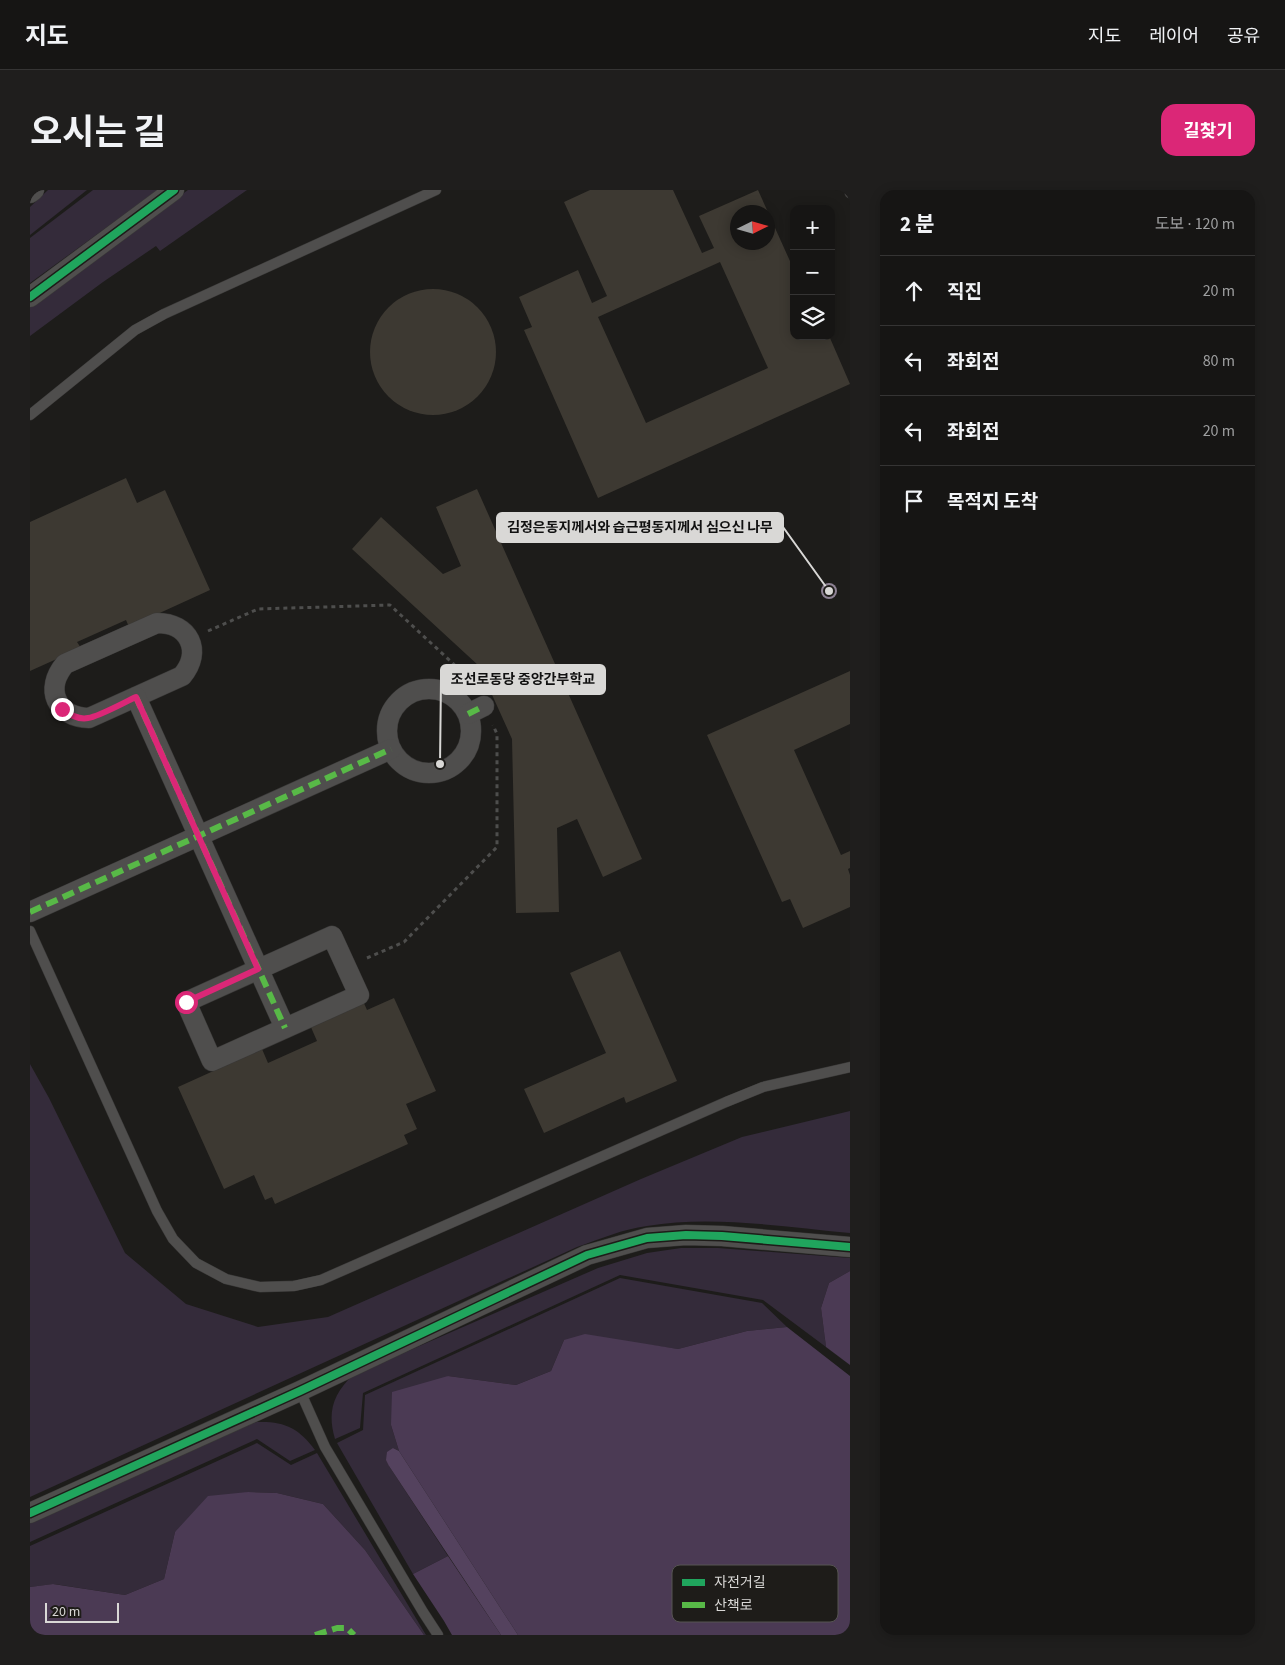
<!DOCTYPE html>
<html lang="ko">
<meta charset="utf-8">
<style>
body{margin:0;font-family:"Source Sans 3","Noto Sans KR",sans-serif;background:#1f1e1d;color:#f1f3f6}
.controls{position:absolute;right:15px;top:15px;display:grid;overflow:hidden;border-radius:10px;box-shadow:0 2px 12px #0003}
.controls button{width:45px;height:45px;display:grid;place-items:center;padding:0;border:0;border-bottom:1px solid #353434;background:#161514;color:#f1f3f6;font:25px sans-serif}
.compass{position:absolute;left:700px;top:15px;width:45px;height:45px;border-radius:50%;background:#161514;box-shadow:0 2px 12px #0003;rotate:85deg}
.scale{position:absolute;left:15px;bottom:12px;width:74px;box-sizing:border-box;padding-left:5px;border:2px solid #d9d8d6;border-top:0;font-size:14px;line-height:18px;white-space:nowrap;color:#d9d8d6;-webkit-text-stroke:4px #1e1c19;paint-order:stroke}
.stop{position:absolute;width:15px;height:15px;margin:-11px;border:4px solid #db2777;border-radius:50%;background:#fff}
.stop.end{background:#db2777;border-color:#fff;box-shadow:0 1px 5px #0008}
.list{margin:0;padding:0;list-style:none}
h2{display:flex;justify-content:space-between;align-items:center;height:65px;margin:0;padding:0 20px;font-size:21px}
h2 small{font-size:16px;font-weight:400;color:#9e9fa0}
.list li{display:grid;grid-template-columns:32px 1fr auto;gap:15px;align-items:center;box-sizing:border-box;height:70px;padding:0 20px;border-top:1px solid #353434}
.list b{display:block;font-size:19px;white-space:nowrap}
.list em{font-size:16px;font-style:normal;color:#9e9fa0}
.icon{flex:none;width:28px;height:28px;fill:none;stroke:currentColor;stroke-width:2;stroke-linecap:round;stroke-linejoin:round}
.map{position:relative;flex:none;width:820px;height:1445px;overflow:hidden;border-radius:15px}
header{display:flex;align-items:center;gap:30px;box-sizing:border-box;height:70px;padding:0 25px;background:#161514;border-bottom:1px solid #353434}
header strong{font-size:24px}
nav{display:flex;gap:28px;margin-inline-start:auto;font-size:18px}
.intro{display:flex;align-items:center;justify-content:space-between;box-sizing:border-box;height:120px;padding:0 30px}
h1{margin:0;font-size:35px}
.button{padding:12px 22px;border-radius:15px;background:#db2777;color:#fff;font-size:18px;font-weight:700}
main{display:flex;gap:30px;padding:0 30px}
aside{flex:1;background:#161514;border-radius:15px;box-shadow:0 2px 12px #0003}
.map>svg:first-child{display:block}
</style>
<header>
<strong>지도</strong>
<nav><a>지도</a><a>레이어</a><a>공유</a></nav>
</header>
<div class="intro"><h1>오시는 길</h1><a class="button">길찾기</a></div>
<main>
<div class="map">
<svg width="820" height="1445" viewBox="0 0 820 1445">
<rect width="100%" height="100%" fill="#1d1c1a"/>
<g fill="#342b3a">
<polygon points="18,0 57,0 0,45 0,17"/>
<polygon points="63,0 128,0 0,93 0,48"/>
<polygon points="158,0 217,0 130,61 126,56 73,92 0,146 0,116 36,87"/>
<path d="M0,874L19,908L95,1063L156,1114L228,1137L298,1127L611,989L712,947L820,921V1043C754,1037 682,1025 617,1036C593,1039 570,1049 547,1057L0,1307Z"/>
<path d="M651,1058H688L820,1068V1081L799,1093L791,1118L796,1157L733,1110L590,1085L333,1203L330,1238L305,1249C297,1222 303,1204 323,1185L568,1078L617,1063Z"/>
<polygon points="590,1088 732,1113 757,1137 717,1141 648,1159 620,1155 534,1150 521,1181 486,1195 418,1186 361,1235 369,1261 363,1258 359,1276 418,1366 383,1384 307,1253 333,1240 335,1205"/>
<path d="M227,1232C254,1231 269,1238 285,1260L260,1271L227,1249L0,1352V1333L209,1237Z"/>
<polygon points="227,1253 261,1275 287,1263 396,1445 394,1445 335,1360 293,1314 247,1303 218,1302 145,1342 134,1389 95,1405 24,1394 0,1397 0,1356"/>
</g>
<g fill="#4b3a54">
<polygon points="820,1081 820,1175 796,1157 791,1118 799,1093"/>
<polygon points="757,1137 820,1186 820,1445 488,1445 369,1261 361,1235 362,1202 418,1186 486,1195 521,1181 534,1150 555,1144 648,1159 717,1141"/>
<polygon points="218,1302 247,1303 293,1314 335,1360 394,1445 0,1445 0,1397 23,1394 95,1405 134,1389 145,1342 178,1306"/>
<polygon points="418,1366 471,1445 422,1445 414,1431 383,1384"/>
</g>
<polygon fill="#54425e" points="363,1258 369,1261 488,1445 471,1445 359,1276 356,1270 357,1262"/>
<g fill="#3d3932" fill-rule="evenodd">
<path d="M560,0H643L672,63L684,58L669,26L728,0L764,80V146H793L795,150L800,148L820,194L568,308L494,140L502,137L489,107L548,80L562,113L577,106L534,12ZM708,22H738V52H708ZM690,72L738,178L616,233L568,127Z"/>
<circle cx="403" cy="162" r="63"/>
<polygon points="96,288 107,313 135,300 180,400 99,437 96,430 47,452 51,458 0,481 0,332"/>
<polygon points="447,299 612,669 573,687 547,629 527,638 529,722 486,723 482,549 449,476 322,359 351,327 413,384 431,376 406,317"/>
<polygon points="820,481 820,534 764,560 811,665 820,661 820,678 818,679 820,685 820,717 773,738 760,709 752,712 677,545"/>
<polygon points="590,761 647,891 596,913 594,907 514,943 494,899 576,863 540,783"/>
<polygon points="364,808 406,901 376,914 387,939 374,945 378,954 245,1014 242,1007 235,1010 224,985 194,999 148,897 232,859 238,873 287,851 280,835 333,811 337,820"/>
</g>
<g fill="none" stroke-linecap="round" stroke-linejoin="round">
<defs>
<g id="lane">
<polyline points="819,0 820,3"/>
<polyline points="0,225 105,140 134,124 406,0"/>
<polyline points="0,741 127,1021 143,1049 166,1073 196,1089 230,1097 264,1096 291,1090 696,912 733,897 820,877"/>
<polyline points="270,1201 295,1257 393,1422 408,1445"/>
</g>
<g id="street">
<polyline points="0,3 4,0"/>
<polyline points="0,107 144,0"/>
<path d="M127,433C159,433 173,461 152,486L59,528C26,527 14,499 35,474Z"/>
<circle cx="399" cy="541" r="42"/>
<polyline points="106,507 255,838"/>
<polyline points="438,524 454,516"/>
<polyline points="0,722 361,559"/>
<polygon points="302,746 329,805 182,871 156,812"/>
<polyline points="0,1323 270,1201 557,1065 617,1048 656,1045 692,1046 820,1057"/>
</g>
</defs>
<use href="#lane" stroke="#393837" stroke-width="11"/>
<use href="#street" stroke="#393837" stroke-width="21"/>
<g stroke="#4e4e4d" stroke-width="3" stroke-dasharray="4 4" stroke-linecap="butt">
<polyline points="178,441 228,419 360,415 443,492 446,497"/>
<polyline points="337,768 374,752 467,657 467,544 463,535"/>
</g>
<use href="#lane" stroke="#4f4e4d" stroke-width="10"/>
<use href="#street" stroke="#4f4e4d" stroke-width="20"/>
<g stroke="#58b947" stroke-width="6" stroke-dasharray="12 6" stroke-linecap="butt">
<polyline points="106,507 255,838"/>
<polyline points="438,524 454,516"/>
<polyline points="0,722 361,559"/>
<polyline points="285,1445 307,1438 317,1438 324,1445"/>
</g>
<defs>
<g id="cycleway">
<polyline points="0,107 144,0"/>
<polyline points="0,1323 270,1201 557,1065 617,1048 656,1045 692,1046 820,1057"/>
</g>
</defs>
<use href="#cycleway" stroke="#1e1c19" stroke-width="11"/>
<use href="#cycleway" stroke="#20a55d" stroke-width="8"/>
</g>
<circle fill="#8e8294" cx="799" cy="401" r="8"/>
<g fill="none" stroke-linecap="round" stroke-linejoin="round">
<path stroke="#db2777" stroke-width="6" d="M32,519C39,524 48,530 58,528C68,527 95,512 106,507L228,779L156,812"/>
</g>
<rect x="642" y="1375" width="166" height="57" rx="8" fill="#1e1c19" stroke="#565452" stroke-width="1"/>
<rect x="652" y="1389" width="23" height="7" fill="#20a55d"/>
<rect x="652" y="1412" width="23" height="6" fill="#58b947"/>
<g font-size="14" fill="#d9d8d6">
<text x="684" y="1397">자전거길</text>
<text x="684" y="1420">산책로</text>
</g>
<path fill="none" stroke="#d9d8d6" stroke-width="2" d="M799 401L753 337M410 574L411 489"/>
<g fill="#d9d8d6" stroke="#1e1c19" stroke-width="2">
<circle cx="799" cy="401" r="5"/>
<circle cx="410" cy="574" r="5"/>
</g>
<g fill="#d9d8d6" stroke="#d9d8d6" stroke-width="2">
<rect x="467" y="323" width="286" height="29" rx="5"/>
<rect x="411" y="475" width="164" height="29" rx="5"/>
</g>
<g font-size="14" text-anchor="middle" font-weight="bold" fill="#111">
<text x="610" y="342">김정은동지께서와 습근평동지께서 심으신 나무</text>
<text x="493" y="494">조선로동당 중앙간부학교</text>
</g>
</svg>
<div class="controls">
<button>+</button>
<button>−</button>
<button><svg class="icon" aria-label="layers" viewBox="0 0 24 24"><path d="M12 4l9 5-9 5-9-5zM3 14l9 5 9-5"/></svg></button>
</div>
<svg class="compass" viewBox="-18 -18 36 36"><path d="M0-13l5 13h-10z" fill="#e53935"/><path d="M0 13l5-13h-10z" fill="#9e9fa0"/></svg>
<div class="scale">20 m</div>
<div class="stop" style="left:156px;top:812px"></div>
<div class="stop end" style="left:32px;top:519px"></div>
</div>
<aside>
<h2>2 분<small>도보 · 120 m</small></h2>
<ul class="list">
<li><svg class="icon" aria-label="ahead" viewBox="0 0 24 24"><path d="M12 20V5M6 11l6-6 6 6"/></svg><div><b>직진</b></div><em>20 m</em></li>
<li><svg class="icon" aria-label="left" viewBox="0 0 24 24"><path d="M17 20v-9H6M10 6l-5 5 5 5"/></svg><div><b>좌회전</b></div><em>80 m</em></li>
<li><svg class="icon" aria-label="left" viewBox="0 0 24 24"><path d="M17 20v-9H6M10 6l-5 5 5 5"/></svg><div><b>좌회전</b></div><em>20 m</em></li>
<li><svg class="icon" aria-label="arrive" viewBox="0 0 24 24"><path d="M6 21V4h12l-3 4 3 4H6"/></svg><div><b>목적지 도착</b></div></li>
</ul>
</aside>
</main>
